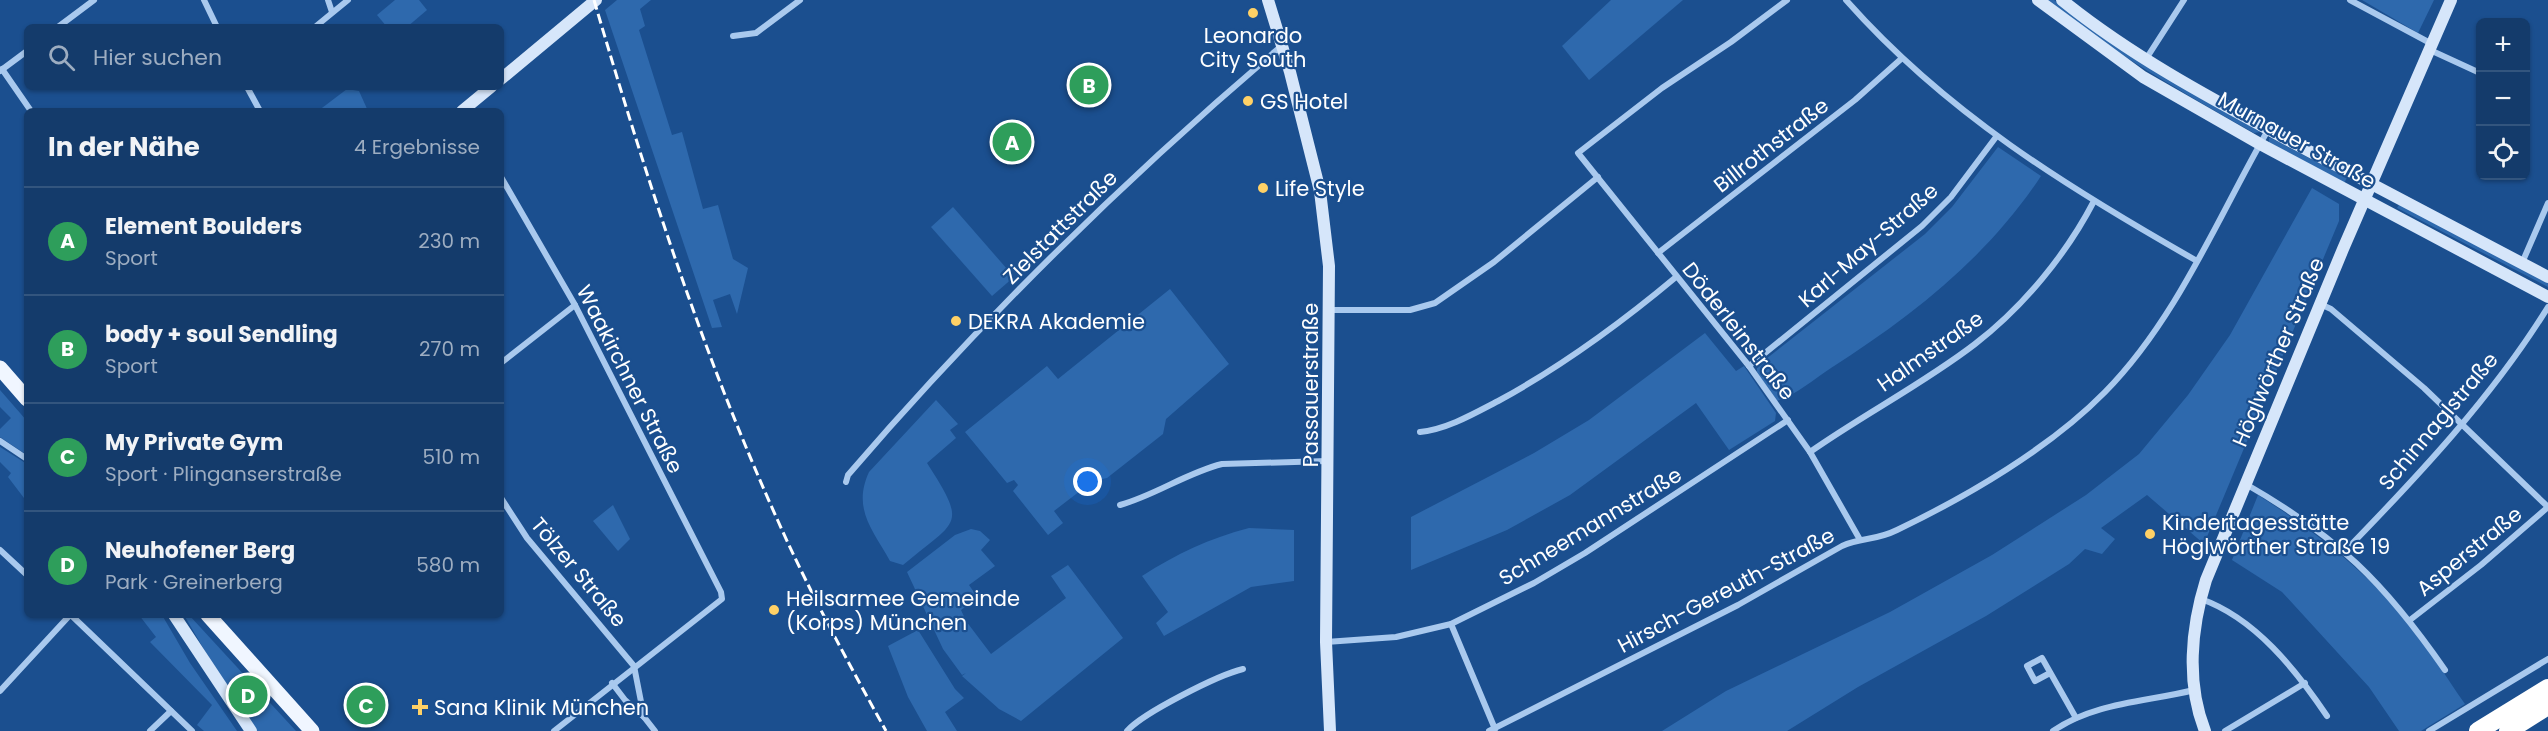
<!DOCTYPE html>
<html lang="de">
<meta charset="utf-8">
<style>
body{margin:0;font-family:Poppins,sans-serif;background:#214673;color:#f1f3f6}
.controls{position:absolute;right:18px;top:18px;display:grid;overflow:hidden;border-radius:9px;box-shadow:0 2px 4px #0004}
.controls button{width:54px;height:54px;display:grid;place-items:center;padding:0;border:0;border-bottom:2px solid #33557e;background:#143b6b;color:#f1f3f6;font:30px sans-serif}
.you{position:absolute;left:1088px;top:482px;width:21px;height:21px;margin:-15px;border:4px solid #fff;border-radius:50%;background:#1a73e8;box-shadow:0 0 0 9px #1a73e833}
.badge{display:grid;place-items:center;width:39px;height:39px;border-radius:50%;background:#e797bd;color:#fff;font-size:20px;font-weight:700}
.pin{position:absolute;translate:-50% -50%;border:3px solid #fff;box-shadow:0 2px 6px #0006}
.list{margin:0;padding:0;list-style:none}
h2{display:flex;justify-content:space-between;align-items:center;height:78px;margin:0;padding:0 24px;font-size:26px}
h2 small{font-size:20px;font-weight:400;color:#9dadc1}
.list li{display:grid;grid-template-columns:39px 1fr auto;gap:18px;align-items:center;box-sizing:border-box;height:108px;padding:0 24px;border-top:2px solid #33557e}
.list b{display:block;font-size:22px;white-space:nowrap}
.list p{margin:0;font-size:20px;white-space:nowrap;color:#9dadc1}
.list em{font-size:20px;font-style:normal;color:#9dadc1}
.icon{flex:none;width:33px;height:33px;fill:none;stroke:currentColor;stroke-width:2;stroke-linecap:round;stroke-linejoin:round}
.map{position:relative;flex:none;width:2548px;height:731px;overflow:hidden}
.search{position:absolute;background:#143b6b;box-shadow:0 2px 4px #0004;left:24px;top:24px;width:480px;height:66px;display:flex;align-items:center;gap:15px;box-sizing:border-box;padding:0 21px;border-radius:9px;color:#9dadc1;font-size:22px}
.panel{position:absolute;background:#143b6b;box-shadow:0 2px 4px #0004;left:24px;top:108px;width:480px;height:510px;border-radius:9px}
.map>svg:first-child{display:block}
</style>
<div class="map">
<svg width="2548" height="731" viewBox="0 0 2548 731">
<rect width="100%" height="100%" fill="#1b4f8f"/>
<g fill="#2e69ad">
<polygon points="395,0 419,0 427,10 407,27 387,27 377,15"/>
<polygon points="617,0 651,0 640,9 645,26 639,30 672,135 682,132 703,209 718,205 733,259 748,268 737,314 730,294 713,300 722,327 712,328 605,10"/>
<polygon points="1611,0 1683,0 1589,80 1562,46"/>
<path d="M2046,0H2054L2086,24L2260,132L2254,133C2182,92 2111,52 2046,0Z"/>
<polygon points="2362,0 2434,0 2418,33"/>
<polygon points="347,89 359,91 368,111 318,111"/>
<polygon points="2269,138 2271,138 2347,178 2344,183 2269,143"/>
<path d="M1998,147L2041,176C1987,258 1912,316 1831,368C1814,379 1795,396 1776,401L1757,372V366L1925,234L1952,207Z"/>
<polygon points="2312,188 2339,204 2339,221 2204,544 2147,495 2101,528 2115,539 2102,554 2085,549 2069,564 1986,616 1858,687 1787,731 1662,731 1726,691 1890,612 1992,555 2086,495 2139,454 2188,395 2230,335"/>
<polygon points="2400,203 2548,282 2548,287 2397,208"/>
<polygon points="953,207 1014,277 992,296 931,227"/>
<polygon points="1170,289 1229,364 1166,419 1163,434 1107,478 1093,481 1054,511 1063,523 1048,535 1013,491 1018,485 1014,480 1007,483 965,432 1047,366 1058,379"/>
<polygon points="1705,333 1736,371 1744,366 1776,413 1775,421 1729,450 1696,403 1570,495 1507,530 1411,570 1411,517 1534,453 1589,420"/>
<polygon points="0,390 27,421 27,455 0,437 0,429 11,418 0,407"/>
<path d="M936,400L958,424L950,430L956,438L927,463C968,527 958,519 903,565L890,561C873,530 852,509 869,472Z"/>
<polygon points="0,447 27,464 27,502 8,477 11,473 0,462"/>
<path d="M2258,495C2315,531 2370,574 2412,627C2431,651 2447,679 2465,704L2421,731H2399L2369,687L2282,592L2232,560Z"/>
<polygon points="613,505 630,539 618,551 593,521"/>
<path d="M1249,528L1294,530V581L1251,587L1164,636L1156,623L1168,612L1142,576C1176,554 1210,538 1249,528Z"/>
<polygon points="971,529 980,531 990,540 981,550 995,566 969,585 978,598 961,610 966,621 991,654 1066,598 1051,576 1068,565 1123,638 1021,721 999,709 962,676 966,673 962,675 943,649 907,572 955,535"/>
<polygon points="139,615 162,615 190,663 237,731 204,731 197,725 212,705 150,642 156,637"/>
<polygon points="184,615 189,615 296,731 257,731 209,658"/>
<polygon points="918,630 955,689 964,698 945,712 957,731 927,731 908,697 888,646"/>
</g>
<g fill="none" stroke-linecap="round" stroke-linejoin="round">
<g stroke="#a9c9ee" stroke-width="6">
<polyline points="204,0 217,27"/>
<polyline points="328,0 332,12"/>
<polyline points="1787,0 1731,42 1662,88 1578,153 1749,366 1810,452 1859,538"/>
<path d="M1846,0C1945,112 2068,188 2197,261"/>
<polyline points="2350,0 2432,44"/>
<polyline points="58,27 94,0"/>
<polyline points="315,27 348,0"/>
<polyline points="733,36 756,33 800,0"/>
<polyline points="2430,50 2480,73"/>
<polyline points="2146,59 2184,0"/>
<polyline points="2,69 31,111"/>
<polyline points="0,71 27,51"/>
<polyline points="247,87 260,111"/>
<polyline points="501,177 575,305 721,592 722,599 554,731"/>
<polyline points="1658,253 1855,100 1901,59"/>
<polyline points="2522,263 2548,203"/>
<polyline points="2320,304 2331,309 2424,388 2548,507 2481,565 2410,620"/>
<polyline points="1331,310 1410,310 1435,303 1494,262 1598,177"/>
<polyline points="501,363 575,305"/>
<polyline points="1749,366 1922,226 1951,197 1996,137"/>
<path d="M1420,432C1448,429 1475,413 1500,400C1564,365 1621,323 1676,277"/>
<polyline points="0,441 27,459"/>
<path d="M1810,452C1864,414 1923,384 1975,344C2023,307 2066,255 2094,201"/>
<path d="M846,482L848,475C983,318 1132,172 1291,38"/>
<path d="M2244,483C2338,537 2384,582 2445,670"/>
<polyline points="501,498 527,538 634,666 644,717 655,731"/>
<path d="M1120,505C1156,495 1186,473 1222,464L1327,461"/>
<polyline points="0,550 27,575"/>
<path d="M2346,550C2419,475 2493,396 2548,307"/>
<path d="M2201,599C2255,618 2296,670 2327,716"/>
<polyline points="71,615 192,731"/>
<polyline points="1451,624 1495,729"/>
<polyline points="1326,642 1396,637 1451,624 1534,583 1585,553 1788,420"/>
<polyline points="2050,673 2035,681 2027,666 2042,658 2076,718"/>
<polyline points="612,683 625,700 644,717"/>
<polyline points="0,691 70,615"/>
<polyline points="150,731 171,711"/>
<path d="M1127,731C1143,713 1218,675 1243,669"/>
<path d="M1489,731L1738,605L1842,546C1862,537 1875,541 1897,530C1968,496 2050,448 2105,392C2177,319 2218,217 2268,130"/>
<path d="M2053,731C2095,702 2147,702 2194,690"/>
<polyline points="2225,731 2305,683"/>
<polyline points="2429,731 2548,659"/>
</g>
<g stroke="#d6e6fa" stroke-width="12">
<polyline points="1268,0 1290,72 1320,191 1329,266 1326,642 1330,731"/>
<polyline points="2038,0 2143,77 2260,144 2548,297"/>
<path d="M2062,0C2131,56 2212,99 2290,141C2376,187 2462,231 2548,277"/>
<polyline points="501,79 596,0"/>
<polyline points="462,111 491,87"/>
<polyline points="174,615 251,731"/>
<path d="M2205,731C2186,683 2191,628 2206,580L2343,249L2451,0"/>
</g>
<g stroke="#f0f6ff" stroke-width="15">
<polyline points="0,368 27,399"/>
<polyline points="208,615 312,731"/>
</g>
<g stroke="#fff" stroke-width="18">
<polyline points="2478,731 2548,688"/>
<polyline points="2508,731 2548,706"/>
</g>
<path stroke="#fff" stroke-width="3" stroke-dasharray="10 4.5" stroke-linecap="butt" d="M594,0C646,177 702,353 778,521C810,593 848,662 886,731"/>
</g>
<g fill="#ffd166" stroke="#1b4f8f" stroke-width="2">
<circle cx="1253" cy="13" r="6"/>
<circle cx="1248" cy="101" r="6"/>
<circle cx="1263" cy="188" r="6"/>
<circle cx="956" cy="321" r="6"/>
<circle cx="2150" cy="534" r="6"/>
<circle cx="774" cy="610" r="6"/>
<path d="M417 698h6v6h6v6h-6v6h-6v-6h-6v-6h6z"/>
</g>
<g text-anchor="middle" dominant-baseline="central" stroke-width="4.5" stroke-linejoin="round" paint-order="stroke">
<g font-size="21" fill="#fff" stroke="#1b4f8f" text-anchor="start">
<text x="1253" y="35" text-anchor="middle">Leonardo<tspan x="1253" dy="24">City South</tspan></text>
<text x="1260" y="101">GS Hotel</text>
<text x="1275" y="188">Life Style</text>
<text x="968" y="321">DEKRA Akademie</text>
<text x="2162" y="522">Kindertagesstätte<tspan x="2162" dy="24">Höglwörther Straße 19</tspan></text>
<text x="786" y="598">Heilsarmee Gemeinde<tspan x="786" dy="24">(Korps) München</tspan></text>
<text x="434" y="707">Sana Klinik München</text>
</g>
<g font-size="21" fill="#fff" stroke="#1b4f8f">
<text transform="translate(2297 140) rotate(29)">Murnauer Straße</text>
<text transform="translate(1771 145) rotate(-38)">Billrothstraße</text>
<text transform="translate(1060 227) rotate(-45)">Zielstattstraße</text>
<text transform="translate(1868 245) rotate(-41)">Karl-May-Straße</text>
<text transform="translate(1739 331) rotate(52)">Döderleinstraße</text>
<text transform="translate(1930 351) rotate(-35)">Halmstraße</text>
<text transform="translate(2278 352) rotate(-67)">Höglwörther Straße</text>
<text transform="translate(630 379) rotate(63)">Waakirchner Straße</text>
<text transform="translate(1310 385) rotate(-90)">Passauerstraße</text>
<text transform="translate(2438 421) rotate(-50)">Schinnaglstraße</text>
<text transform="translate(1590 526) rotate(-31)">Schneemannstraße</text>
<text transform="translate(2469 551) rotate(-39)">Asperstraße</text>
<text transform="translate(579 572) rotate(50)">Tölzer Straße</text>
<text transform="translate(1726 590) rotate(-28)">Hirsch-Gereuth-Straße</text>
</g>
</g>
</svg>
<div class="controls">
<button>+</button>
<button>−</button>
<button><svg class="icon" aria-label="locate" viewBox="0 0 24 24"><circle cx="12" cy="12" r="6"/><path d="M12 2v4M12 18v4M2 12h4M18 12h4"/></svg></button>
</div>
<div class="you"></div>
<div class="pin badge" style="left:1012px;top:142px;background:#2e9e5b">A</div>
<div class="pin badge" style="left:1089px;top:85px;background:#2e9e5b">B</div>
<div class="pin badge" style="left:366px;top:705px;background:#2e9e5b">C</div>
<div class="pin badge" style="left:248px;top:695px;background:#2e9e5b">D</div>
<div class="search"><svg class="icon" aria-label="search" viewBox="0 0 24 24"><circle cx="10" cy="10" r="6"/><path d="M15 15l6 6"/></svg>Hier suchen</div>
<section class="panel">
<h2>In der Nähe<small>4 Ergebnisse</small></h2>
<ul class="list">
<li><span class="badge" style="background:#2e9e5b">A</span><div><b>Element Boulders</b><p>Sport</p></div><em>230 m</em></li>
<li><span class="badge" style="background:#2e9e5b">B</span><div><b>body + soul Sendling</b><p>Sport</p></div><em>270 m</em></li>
<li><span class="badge" style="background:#2e9e5b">C</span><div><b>My Private Gym</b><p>Sport · Plinganserstraße</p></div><em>510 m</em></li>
<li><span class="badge" style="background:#2e9e5b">D</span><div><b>Neuhofener Berg</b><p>Park · Greinerberg</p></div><em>580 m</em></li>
</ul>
</section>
</div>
